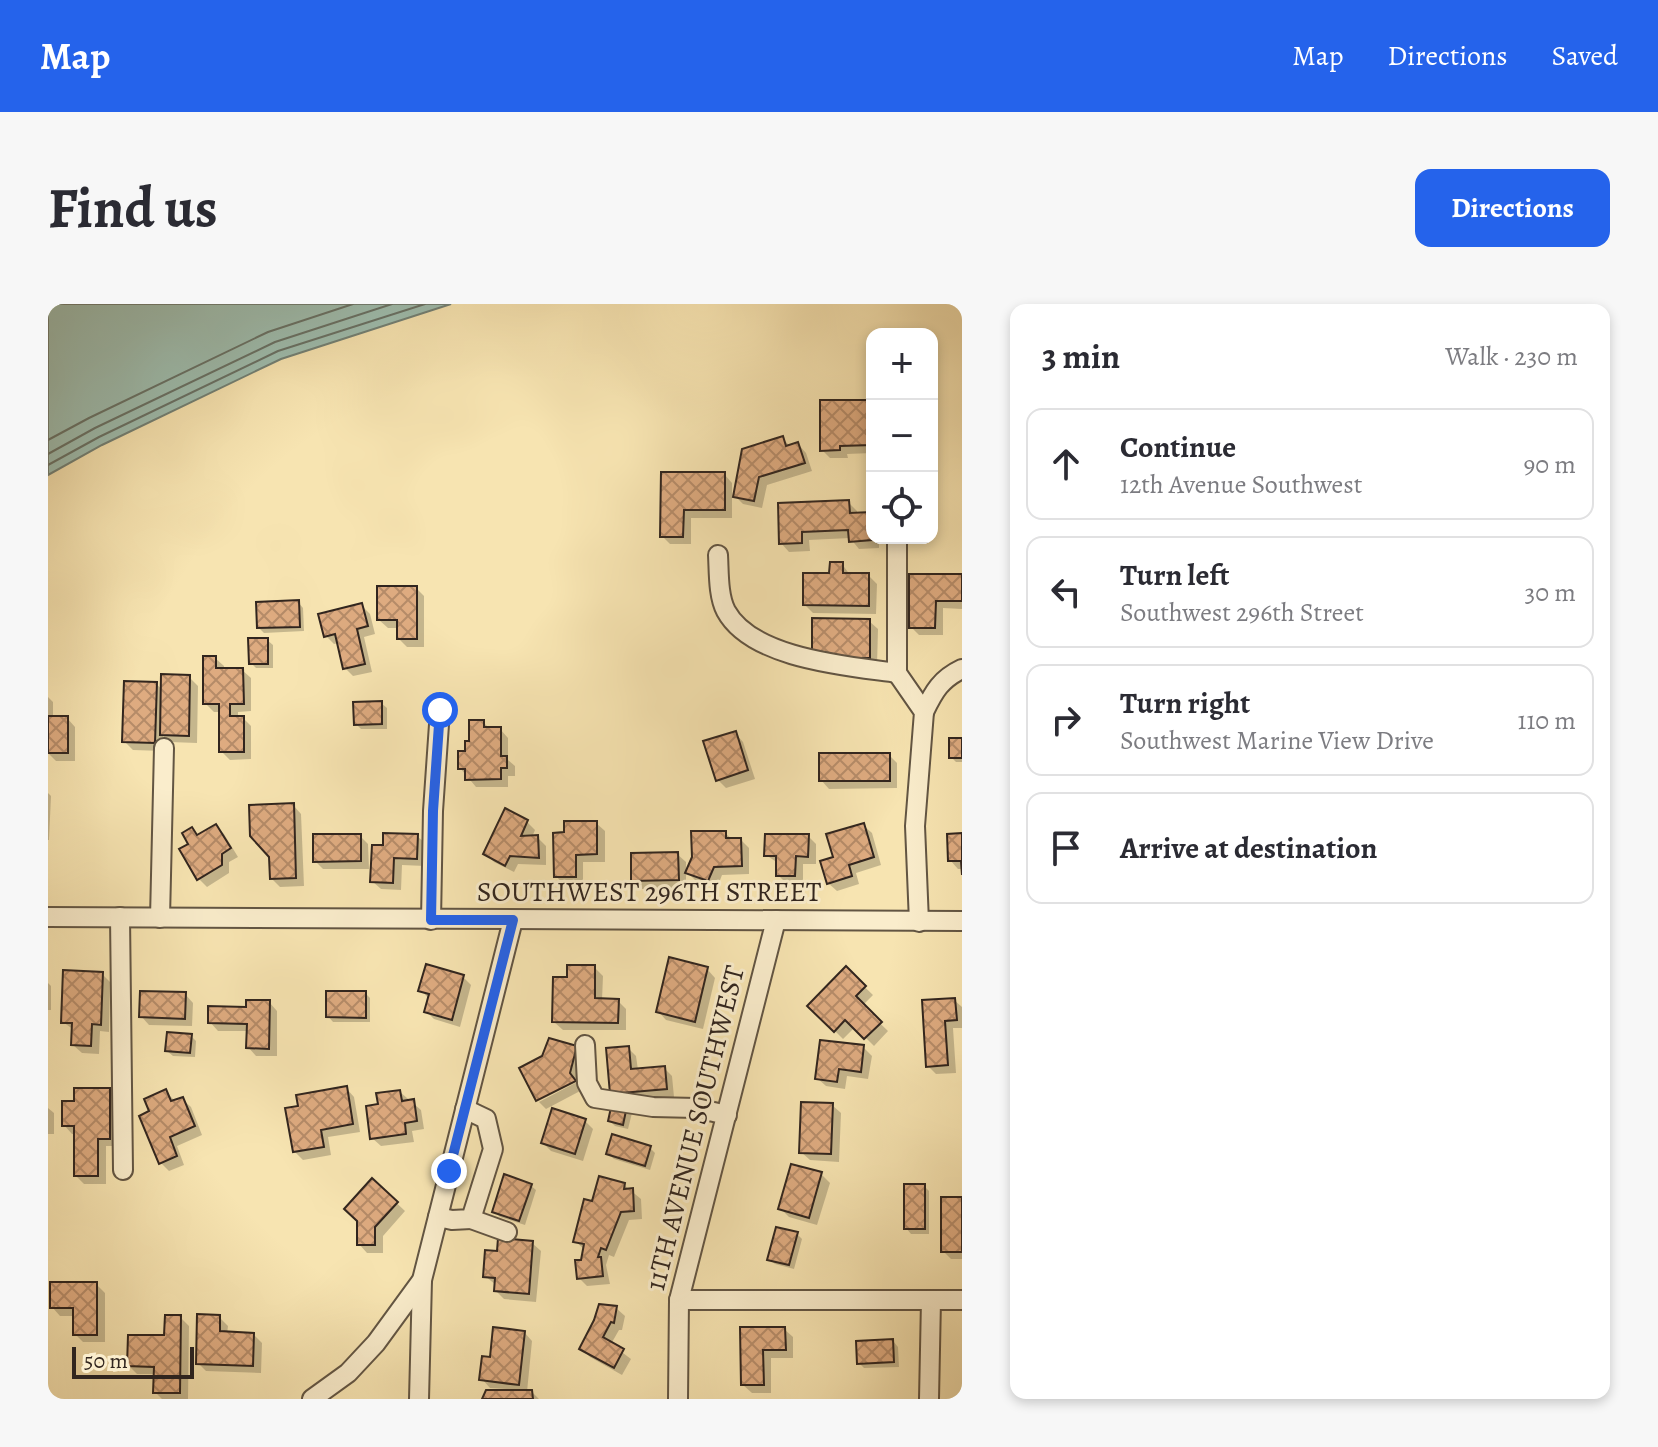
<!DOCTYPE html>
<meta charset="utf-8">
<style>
body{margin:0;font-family:Alegreya,serif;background:#f7f7f7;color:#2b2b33}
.controls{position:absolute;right:24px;top:24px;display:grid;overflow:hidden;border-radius:16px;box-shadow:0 4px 12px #0003}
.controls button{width:72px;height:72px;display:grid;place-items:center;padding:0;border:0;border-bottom:2px solid #e1e1e2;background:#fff;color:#2b2b33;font:40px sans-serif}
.scale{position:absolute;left:24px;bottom:20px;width:122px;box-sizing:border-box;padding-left:8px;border:4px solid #31251e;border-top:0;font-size:22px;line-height:28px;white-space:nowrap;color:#31251e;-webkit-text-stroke:6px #faedcc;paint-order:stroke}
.stop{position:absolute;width:24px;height:24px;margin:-18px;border:6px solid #2563eb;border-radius:50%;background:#fff}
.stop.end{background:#2563eb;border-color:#fff;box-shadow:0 2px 8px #0008}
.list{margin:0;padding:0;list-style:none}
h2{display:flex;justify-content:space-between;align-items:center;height:104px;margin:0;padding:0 32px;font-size:34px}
h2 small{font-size:26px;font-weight:400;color:#7c7c81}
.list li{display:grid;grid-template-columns:52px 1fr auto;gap:24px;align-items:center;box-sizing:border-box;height:112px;margin:0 16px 16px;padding:0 16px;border:2px solid #e1e1e2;border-radius:16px}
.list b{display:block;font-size:30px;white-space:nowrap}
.list p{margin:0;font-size:26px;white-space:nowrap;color:#7c7c81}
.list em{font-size:26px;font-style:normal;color:#7c7c81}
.icon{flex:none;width:44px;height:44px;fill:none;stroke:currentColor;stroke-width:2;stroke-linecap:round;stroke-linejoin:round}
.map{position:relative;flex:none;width:914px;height:1095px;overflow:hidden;border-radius:16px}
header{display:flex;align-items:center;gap:48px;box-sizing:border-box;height:112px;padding:0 40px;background:#2563eb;color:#fff}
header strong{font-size:38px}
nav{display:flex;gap:44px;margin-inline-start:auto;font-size:28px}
.intro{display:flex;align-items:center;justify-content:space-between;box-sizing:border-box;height:192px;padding:0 48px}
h1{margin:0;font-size:56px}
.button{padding:20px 36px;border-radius:16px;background:#2563eb;color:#fff;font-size:28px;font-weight:700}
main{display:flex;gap:48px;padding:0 48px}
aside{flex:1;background:#fff;border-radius:16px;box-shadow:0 4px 12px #0003}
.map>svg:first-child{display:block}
</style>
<header>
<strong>Map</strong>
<nav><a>Map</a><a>Directions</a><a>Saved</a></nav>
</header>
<div class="intro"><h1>Find us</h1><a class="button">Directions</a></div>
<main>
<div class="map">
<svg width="914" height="1095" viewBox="0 0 914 1095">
<defs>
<pattern id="building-cross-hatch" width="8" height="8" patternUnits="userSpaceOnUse" patternTransform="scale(2)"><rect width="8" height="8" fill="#deab80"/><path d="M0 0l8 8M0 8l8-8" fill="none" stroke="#b58b68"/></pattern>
</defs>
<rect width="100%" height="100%" fill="#f7e4b1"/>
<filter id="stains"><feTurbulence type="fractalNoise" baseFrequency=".0025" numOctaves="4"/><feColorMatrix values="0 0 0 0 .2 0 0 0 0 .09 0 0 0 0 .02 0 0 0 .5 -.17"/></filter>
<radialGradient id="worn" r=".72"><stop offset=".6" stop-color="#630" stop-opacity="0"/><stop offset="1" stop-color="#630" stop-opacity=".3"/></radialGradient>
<polygon fill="#9ebeb0" stroke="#728176" stroke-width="2" points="0,0 403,0 233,55 54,141 0,171"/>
<g fill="#0003">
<polygon points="824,98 824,149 799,150 800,154 782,154 774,146"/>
<polygon points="734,134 743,143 750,140 758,149 764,167 719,181 714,204 695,200 687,192"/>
<polygon points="615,170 676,170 684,179 684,214 643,214 643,240 622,240 614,232"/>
<polygon points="801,199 809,207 809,211 824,212 824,234 831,234 831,244 811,245 802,234 761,236 762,247 741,248 733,239"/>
<polygon points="794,260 802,271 820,271 829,280 828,310 765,309 757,301"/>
<polygon points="863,272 914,272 914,305 895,304 895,331 871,331 863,323"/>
<polygon points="368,284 376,292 376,343 359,343 351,335 351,324 340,324 331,316"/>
<polygon points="250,298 255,304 256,327 216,329 211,324"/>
<polygon points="314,302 322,310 327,330 316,333 324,368 305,372 297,364 291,339 286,340 278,332"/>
<polygon points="821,317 830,325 829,362 775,362"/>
<polygon points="219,336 225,341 225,364 208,364 203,359"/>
<polygon points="167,354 176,362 176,366 194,366 203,374 203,407 190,408 190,414 195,414 203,422 203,455 182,456 173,447 173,408 166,408 157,399"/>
<polygon points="141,373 150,382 149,439 122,438 115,432 115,447 85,446 76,437 108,380 115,386"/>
<polygon points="0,393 5,398 5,414 19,414 27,423 27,457 8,457 0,449"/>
<polygon points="333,399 339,404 339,425 313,425 308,420"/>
<polygon points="435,418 442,425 452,425 460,434 460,456 467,462 467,472 460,472 460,483 428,483 412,464"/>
<polygon points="687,429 695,438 707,475 678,484 670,476"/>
<polygon points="914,436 914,458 908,458 903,453"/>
<polygon points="841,451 849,459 849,484 781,485 773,476"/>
<polygon points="0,489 3,492 1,536 0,536"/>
<polygon points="245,501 253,510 256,582 232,583 224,575"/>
<polygon points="479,518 487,526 484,533 489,533 498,542 498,561 470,560 466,568 446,558 438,550"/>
<polygon points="548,519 557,527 557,558 535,558 535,580 516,581 508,572"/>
<polygon points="815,521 824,529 833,561 808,569 811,580 789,587 780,579 787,554"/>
<polygon points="168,522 176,530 190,553 181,558 181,569 159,583 151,575 144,526 151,533"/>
<polygon points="677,529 685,536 693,536 701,544 701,570 674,571 669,584 648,577 640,569"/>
<polygon points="914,531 914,565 910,565 902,556"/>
<polygon points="312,532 320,540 321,565 275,565 267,557"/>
<polygon points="369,532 378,540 377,562 354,561 353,586 333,585 324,577 337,543"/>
<polygon points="760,532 768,540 768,560 755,560 755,580 738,579 730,571 730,559 718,551"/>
<polygon points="629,550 638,558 638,584 594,585 585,576"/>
<polygon points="546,663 555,672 554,696 570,697 578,705 578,726 515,726 506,718 521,675"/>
<polygon points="659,665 667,674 655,725 618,716 610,707"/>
<polygon points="798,665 825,691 814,702 840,727 826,742 807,723 795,735 762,702"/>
<polygon points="54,670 62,678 61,728 52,727 51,750 34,749 25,741 26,726 15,718"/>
<polygon points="415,673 423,681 412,723 386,715 378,707 381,695 373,686"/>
<polygon points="0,679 3,682 3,706 0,706"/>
<polygon points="317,689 322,694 322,718 285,718 280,712"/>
<polygon points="137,690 145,699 144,722 101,721 93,712"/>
<polygon points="906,696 914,703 914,724 905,724 908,769 888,770 880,762 876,698"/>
<polygon points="221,698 229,707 229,752 208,752 200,743 200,727 170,727 162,718"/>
<polygon points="143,732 148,737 147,753 125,752 119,747"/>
<polygon points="815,743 824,752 820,775 799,772 797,785 778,782 769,774"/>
<polygon points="528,744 536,752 531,773 490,796 473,765"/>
<polygon points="580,744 588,752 590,766 616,764 624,772 626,793 573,797 564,789"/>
<polygon points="529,778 534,786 498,805 491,798"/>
<polygon points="298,784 306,793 312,828 280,833 283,851 255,856 246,847 252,803"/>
<polygon points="61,786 70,795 70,842 58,842 58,880 36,880 28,872 28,830 24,830 16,821 28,799"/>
<polygon points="118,788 126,796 134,795 143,803 154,831 129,842 136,861 121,867 113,859 104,808"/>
<polygon points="352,788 373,806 376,825 364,827 366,838 333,842 324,834 332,802"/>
<polygon points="784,801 793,809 791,858 762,856 753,848"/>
<polygon points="0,804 6,809 6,830 0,830"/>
<polygon points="578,804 584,809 580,825 567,822 562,817"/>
<polygon points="537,817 545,825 535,857 503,847 495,839"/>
<polygon points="602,844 607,849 602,866 566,855 560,850"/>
<polygon points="745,862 773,870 782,879 769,921 741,913 733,905"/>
<polygon points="324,876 357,907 335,932 335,949 319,949 311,940"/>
<polygon points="482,881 488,886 477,921 452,913 447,908"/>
<polygon points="576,881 593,895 594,915 581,916 566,953 561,951 558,961 562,980 539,982 531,974 537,946 527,937 546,900"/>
<polygon points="876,882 881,887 881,930 863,930 858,924"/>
<polygon points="914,895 914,955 903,955 895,947"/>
<polygon points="749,930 754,935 746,965 727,960 721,955"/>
<polygon points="484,939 493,947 488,998 456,995 448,987 448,981 437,972 451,949"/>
<polygon points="48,980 57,989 57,1038 35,1038 27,1030 27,1012 12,1012 4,1003"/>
<polygon points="568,1004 577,1012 574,1026 571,1026 563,1040 583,1055 574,1071 542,1053 534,1045"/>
<polygon points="132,1013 141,1022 140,1095 114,1095 107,1088 107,1070 89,1070 81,1062 118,1033"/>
<polygon points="171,1013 180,1022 179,1030 206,1031 214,1039 213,1069 158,1067 150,1059"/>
<polygon points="694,1025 736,1025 745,1033 745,1054 723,1054 723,1089 704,1089 695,1081"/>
<polygon points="476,1028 484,1037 479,1088 484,1088 491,1095 436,1095 458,1088 458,1085 442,1084 434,1075 443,1056"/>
<polygon points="845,1037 850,1043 851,1063 816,1064 811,1059"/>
</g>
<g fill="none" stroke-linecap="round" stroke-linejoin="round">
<g stroke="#687267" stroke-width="2">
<polyline points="0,136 41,114 220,28 305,0"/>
<polyline points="0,150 47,124 227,38 344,0"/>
<polyline points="0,161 51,133 230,47 377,0"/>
</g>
</g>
<g fill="url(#building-cross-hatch)" stroke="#31251e" stroke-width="2">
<polygon points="772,96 824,96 824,141 792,142 792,146 772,147"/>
<polygon points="735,132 738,142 750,138 757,159 711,173 706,197 685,193 694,145"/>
<polygon points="613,168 677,168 677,206 636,206 635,233 612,233"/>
<polygon points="801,196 802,209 823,208 824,236 801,238 800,226 754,228 754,239 731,240 730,199"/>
<polygon points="782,258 795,258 795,269 821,269 821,302 755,301 755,269 781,269"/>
<polygon points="861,270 914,270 914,297 888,297 887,324 861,324"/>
<polygon points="329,282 369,282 369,335 349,335 349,316 329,316"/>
<polygon points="251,296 252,323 209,324 208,298"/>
<polygon points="314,299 320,322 309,325 317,360 295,365 287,330 276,333 270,310"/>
<polygon points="764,314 822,315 822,354 764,354"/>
<polygon points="200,334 220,334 220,360 201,360"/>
<polygon points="155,352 168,352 168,364 195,364 196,400 182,400 182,412 196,412 196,448 171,448 171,400 155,400"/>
<polygon points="113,370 142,371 141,432 112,431"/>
<polygon points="76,377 109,378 107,439 74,438"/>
<polygon points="334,397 334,420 306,421 305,398"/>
<rect x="0" y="412" width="20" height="37"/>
<polygon points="421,416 436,416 436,423 453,423 453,452 459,452 459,464 453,464 453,475 417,476 417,465 410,465 410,447 417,447 417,437 421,437"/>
<polygon points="688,427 700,466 668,477 655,437"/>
<rect x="901" y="434" width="13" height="20"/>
<rect x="771" y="449" width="71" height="28"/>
<polygon points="246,499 248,574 222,575 221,553 202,532 201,501"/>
<polygon points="457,504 480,516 473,532 490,531 491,554 462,552 457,562 435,550"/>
<polygon points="516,517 549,517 549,550 528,551 528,573 506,573 505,529 516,528"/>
<polygon points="816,519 826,553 801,561 804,572 779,580 772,557 785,553 778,530"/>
<polygon points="168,520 183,544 174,550 174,561 149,576 131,545 140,540 134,529 144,523 149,531"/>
<polygon points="643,527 678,527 678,534 693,534 694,562 666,563 660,577 637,569 644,553"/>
<polygon points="335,529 370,530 369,555 346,554 345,579 322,578 324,541 335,541"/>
<polygon points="914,529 914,571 913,557 900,557 899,530"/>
<polygon points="265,530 313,530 313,557 265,558"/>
<polygon points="717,530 761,530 760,553 748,552 747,572 728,572 728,552 716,552"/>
<polygon points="630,548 631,576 583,577 583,549"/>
<polygon points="621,653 660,663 647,718 608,708"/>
<polygon points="378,660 416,671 404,716 376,708 381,690 370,687"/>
<polygon points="519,661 547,661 547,694 571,695 570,719 504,718 505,673 519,673"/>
<polygon points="798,662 818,682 808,692 834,718 816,735 797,716 786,728 759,702"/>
<polygon points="15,666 55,668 53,721 44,720 43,742 23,741 24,719 13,719"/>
<polygon points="92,687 138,688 137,715 91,713"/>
<polygon points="278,687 318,687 318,714 278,713"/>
<polygon points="907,694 909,716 897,717 900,761 878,763 874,696"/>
<polygon points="198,696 222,696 221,745 198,744 199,720 160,719 160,702 198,703"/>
<polygon points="119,728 144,730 142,749 117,747"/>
<polygon points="501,734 529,742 522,769 528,777 488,797 471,764 494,752"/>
<polygon points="772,736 816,741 813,768 791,765 789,778 767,775"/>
<polygon points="581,742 583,765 617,762 619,785 562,790 558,744"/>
<polygon points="299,782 305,820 273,826 276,843 245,848 237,804 250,802 248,791"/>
<polygon points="26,784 62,784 62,835 50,835 50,872 26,872 26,822 14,822 14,797 26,797"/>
<polygon points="118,785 123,797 135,793 147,822 122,833 129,852 111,860 91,812 101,807 96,795"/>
<polygon points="352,786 354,797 366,795 369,817 357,819 358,830 322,835 318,802 330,800 328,789"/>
<polygon points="753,798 785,799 783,850 751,849"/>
<polygon points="564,799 579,802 575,821 560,817"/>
<polygon points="504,804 538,815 527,850 493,839"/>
<polygon points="564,830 603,842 597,862 558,850"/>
<polygon points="743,860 774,868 761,914 730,905"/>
<polygon points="456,870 484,880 471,917 444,908"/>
<polygon points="551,872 577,879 576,885 585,884 586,907 573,908 558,946 553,944 550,953 553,953 555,972 529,975 527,956 533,956 536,940 525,938 536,895 544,897"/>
<polygon points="324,874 350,898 327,923 327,941 309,941 309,917 296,905"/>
<rect x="856" y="880" width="21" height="45"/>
<rect x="893" y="893" width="21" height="55"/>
<polygon points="728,923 750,928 741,961 719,956"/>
<polygon points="450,934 485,937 481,990 446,987 447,974 435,973 437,946 449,947"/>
<polygon points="2,978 49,978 49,1031 25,1031 25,1004 2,1004"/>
<polygon points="551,1000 569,1002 566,1019 563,1018 555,1033 576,1045 566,1064 531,1045 546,1016"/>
<polygon points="149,1010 172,1011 172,1027 206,1029 205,1062 148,1060"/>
<polygon points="117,1011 133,1011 132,1089 105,1089 106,1063 79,1062 80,1031 116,1031"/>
<polygon points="445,1023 477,1027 471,1081 431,1076 434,1052 442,1053"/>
<polygon points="692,1023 737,1023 738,1046 715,1046 716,1081 693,1081"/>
<polygon points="845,1035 846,1058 809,1060 808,1037"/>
<polygon points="438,1086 484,1086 485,1095 434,1095"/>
</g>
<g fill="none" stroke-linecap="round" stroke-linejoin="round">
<defs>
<g id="minor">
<polyline points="849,234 849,369 876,408 867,522 871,618"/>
<path d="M670,251C671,268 670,292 678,307C704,355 800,362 849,369"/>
<path d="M876,408C886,387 893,375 914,365"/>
<polyline points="0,613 914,617"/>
<polyline points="72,613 75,866"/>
<polyline points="112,614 116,444"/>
<polyline points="383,616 385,507 392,406"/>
<polyline points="537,741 539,779 547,794 605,803 648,804 679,811"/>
<polyline points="390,913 404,916 423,915 445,845 438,815 417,805"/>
<polyline points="423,915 459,928"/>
<polyline points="631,996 914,996"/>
<polyline points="264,1095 300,1069 328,1039 374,976 465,616"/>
<polyline points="371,1095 374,976"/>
<polyline points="630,1095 631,996 728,616"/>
<polyline points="881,1095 883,996"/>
</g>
</defs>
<use href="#minor" stroke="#625543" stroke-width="22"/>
<use href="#minor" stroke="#faedcc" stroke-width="18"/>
</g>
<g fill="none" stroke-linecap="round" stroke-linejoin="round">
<polyline stroke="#2563eb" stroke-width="10" points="392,406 385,507 383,616 465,616 401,867"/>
</g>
<g text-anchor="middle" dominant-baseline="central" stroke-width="6" stroke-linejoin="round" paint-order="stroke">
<g font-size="28" fill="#31251e" stroke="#faedcc">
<text x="601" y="588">SOUTHWEST 296TH STREET</text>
<text transform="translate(647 824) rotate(-76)">11TH AVENUE SOUTHWEST</text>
</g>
</g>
<rect width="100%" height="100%" filter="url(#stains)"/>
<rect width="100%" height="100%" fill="url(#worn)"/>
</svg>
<div class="controls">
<button>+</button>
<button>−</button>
<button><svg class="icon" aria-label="locate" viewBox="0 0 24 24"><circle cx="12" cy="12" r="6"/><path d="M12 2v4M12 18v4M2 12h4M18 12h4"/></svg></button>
</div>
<div class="scale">50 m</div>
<div class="stop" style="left:392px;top:406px"></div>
<div class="stop end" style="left:401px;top:867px"></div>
</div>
<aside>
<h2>3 min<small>Walk · 230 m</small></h2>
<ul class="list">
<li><svg class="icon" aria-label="ahead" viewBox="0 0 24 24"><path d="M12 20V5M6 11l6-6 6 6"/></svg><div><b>Continue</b><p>12th Avenue Southwest</p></div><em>90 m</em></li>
<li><svg class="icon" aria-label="left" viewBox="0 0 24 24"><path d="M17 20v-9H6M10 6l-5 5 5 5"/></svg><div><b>Turn left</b><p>Southwest 296th Street</p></div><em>30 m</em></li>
<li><svg class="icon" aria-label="right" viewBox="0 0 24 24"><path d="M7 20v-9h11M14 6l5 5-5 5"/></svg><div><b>Turn right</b><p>Southwest Marine View Drive</p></div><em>110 m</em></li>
<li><svg class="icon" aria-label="arrive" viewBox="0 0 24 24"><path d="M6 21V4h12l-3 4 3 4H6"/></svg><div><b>Arrive at destination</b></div></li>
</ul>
</aside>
</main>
